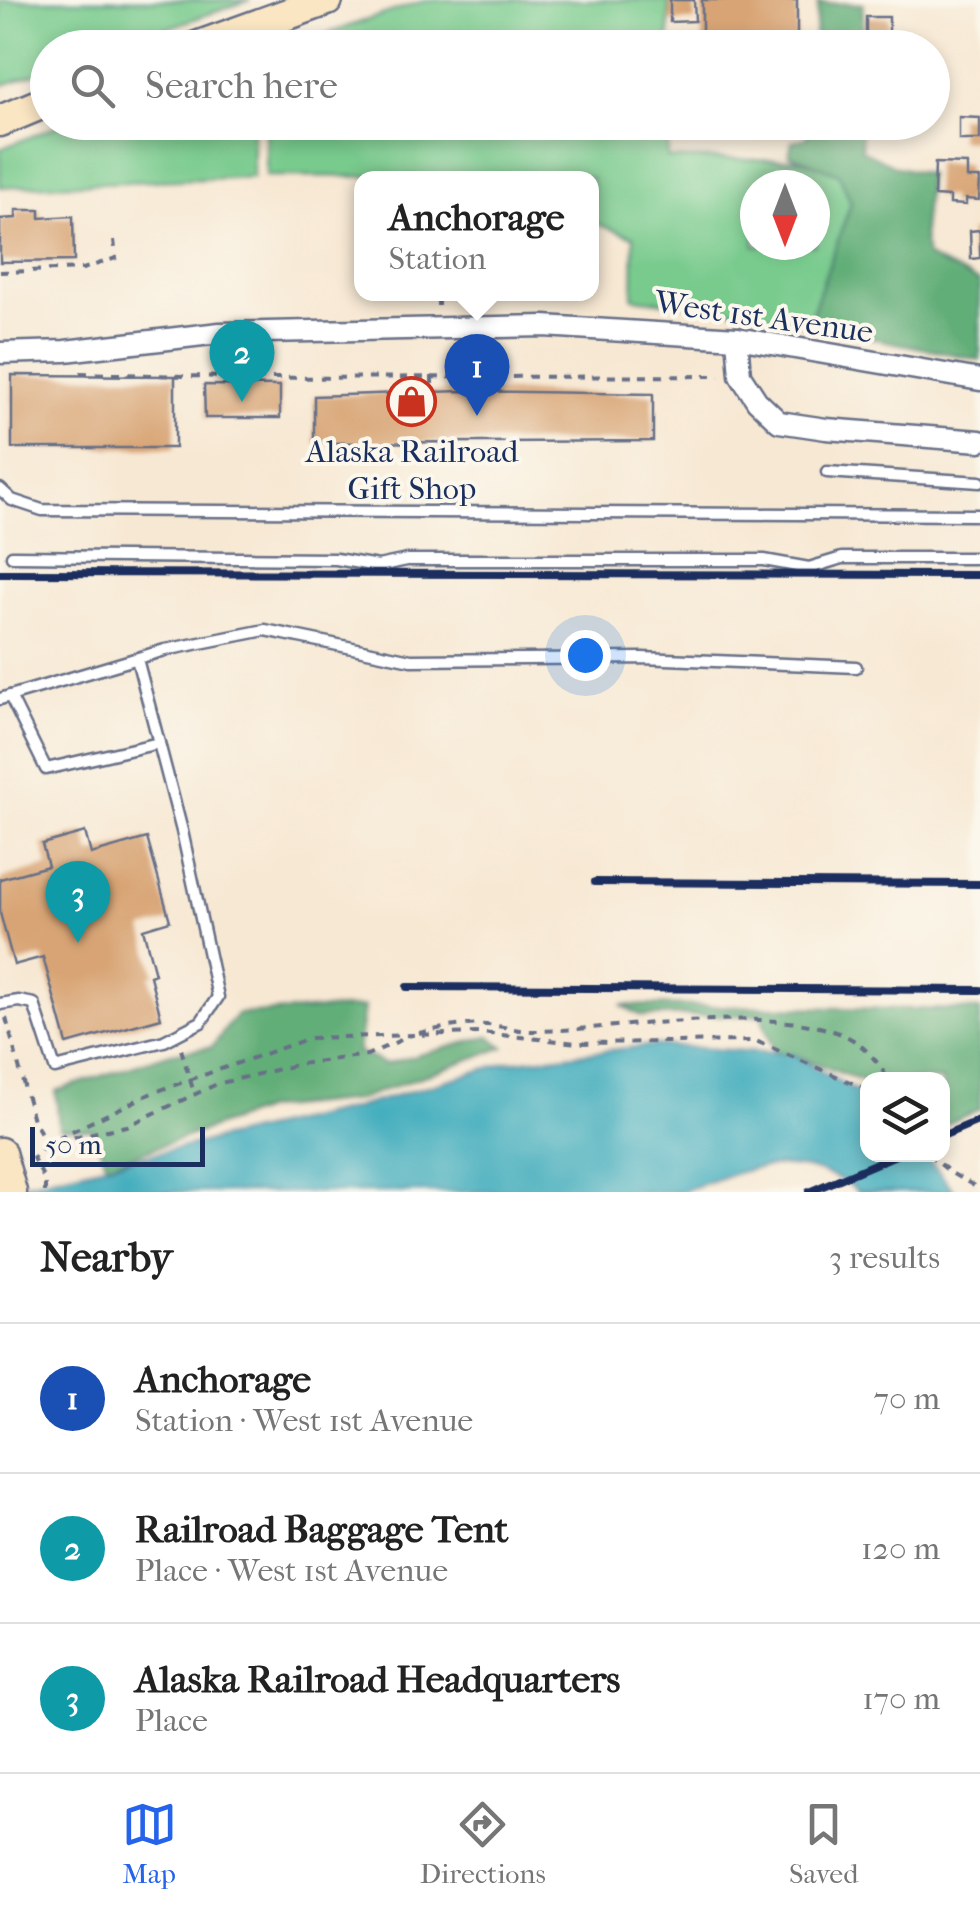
<!DOCTYPE html>
<meta charset="utf-8">
<style>
body{margin:0;font-family:"IM FELL French Canon",serif;background:#f6f6f6;color:#222}
.controls{position:absolute;right:30px;bottom:30px;display:grid;overflow:hidden;border-radius:20px;box-shadow:0 5px 15px #0003}
.controls button{width:90px;height:90px;display:grid;place-items:center;padding:0;border:0;border-bottom:2px solid #e0e0e0;background:#fff;color:#222;font:50px sans-serif}
.compass{position:absolute;left:740px;top:170px;width:90px;height:90px;border-radius:50%;background:#fff;box-shadow:0 5px 15px #0003;rotate:180deg}
.scale{position:absolute;left:30px;bottom:25px;width:175px;box-sizing:border-box;padding-left:10px;border:5px solid #1b2f5e;border-top:0;font-size:28px;line-height:35px;white-space:nowrap;color:#1b2f5e;-webkit-text-stroke:8px #fbf7ec;paint-order:stroke}
.you{position:absolute;left:585px;top:655px;width:35px;height:35px;margin:-25px;border:8px solid #fff;border-radius:50%;background:#1a73e8;box-shadow:0 0 0 15px #1a73e833}
.badge{display:grid;place-items:center;width:65px;height:65px;border-radius:50%;background:#2563eb;color:#fff;font-size:32px;font-weight:700}
.pin{position:absolute;translate:-50% -82px;filter:drop-shadow(0 2px 5px #0008)}
.pin::after{content:'';position:absolute;top:52px;width:35px;height:30px;background:inherit;clip-path:polygon(0 0,100% 0,50% 100%)}
.popup{position:absolute;left:354px;top:171px;width:245px;height:130px;box-sizing:border-box;display:grid;place-content:center;border-radius:20px;background:#fff;filter:drop-shadow(0 2px 8px #0005);font-size:32px;white-space:nowrap;color:#767676}
.popup b{font-size:38px;color:#222}
.popup::after{content:'';position:absolute;left:50%;top:100%;margin-left:-20px;border:20px solid transparent;border-top-color:#fff}
.list{margin:0;padding:0;list-style:none}
h2{display:flex;justify-content:space-between;align-items:center;height:130px;margin:0;padding:0 40px;font-size:42px}
h2 small{font-size:32px;font-weight:400;color:#767676}
.list li{display:grid;grid-template-columns:65px 1fr auto;gap:30px;align-items:center;box-sizing:border-box;height:150px;padding:0 40px;border-top:2px solid #e0e0e0}
.list b{display:block;font-size:38px;white-space:nowrap}
.list p{margin:0;font-size:32px;white-space:nowrap;color:#767676}
.list em{font-size:32px;font-style:normal;color:#767676}
.icon{flex:none;width:55px;height:55px;fill:none;stroke:currentColor;stroke-width:2;stroke-linecap:round;stroke-linejoin:round}
.map{position:relative;flex:none;width:980px;height:1192px;overflow:hidden}
.search{position:absolute;background:#fff;box-shadow:0 5px 15px #0003;left:30px;right:30px;top:30px;height:110px;display:flex;align-items:center;gap:25px;box-sizing:border-box;padding:0 35px;border-radius:55px;color:#767676;font-size:38px}
.sheet{height:580px;background:#fff}
nav{display:flex;justify-content:space-around;align-items:center;box-sizing:border-box;height:140px;border-top:2px solid #e0e0e0;background:#fff;font-size:28px;color:#767676}
nav a{display:grid;justify-items:center;gap:5px}
nav .on{color:#2563eb}
.map>svg:first-child{display:block}
</style>
<div class="map">
<svg width="980" height="1192" viewBox="0 0 980 1192">
<rect width="100%" height="100%" fill="#fbf7ec"/>
<filter id="ink" filterUnits="userSpaceOnUse"><feTurbulence type="fractalNoise" baseFrequency=".01" numOctaves="2"/><feDisplacementMap in="SourceGraphic" scale="20" xChannelSelector="R" yChannelSelector="G"/><feConvolveMatrix kernelMatrix="1 2 1 2 8 2 1 2 1" color-interpolation-filters="sRGB"/></filter>
<filter id="wash" filterUnits="userSpaceOnUse"><feTurbulence type="fractalNoise" baseFrequency=".0048" numOctaves="4" result="noise"/><feDisplacementMap in="SourceGraphic" scale="40" xChannelSelector="R" yChannelSelector="G"/><feGaussianBlur stdDeviation="2.25" result="paint"/><feColorMatrix in="noise" values="0 0 0 0 0 0 0 0 0 0 0 0 0 0 0 0 0 1.4 0 .05"/><feComposite in="paint" operator="in"/></filter>
<g filter="url(#wash)">
<rect width="100%" height="100%" fill="#f7e8d3"/>
<g fill="#78ca8d" stroke="#4a7c76" stroke-width="2.5" fill-rule="evenodd">
<polygon points="0,0 250,0 112,47 48,48 47,70 0,86"/>
<polygon points="426,0 669,0 669,47 287,47"/>
<polygon points="66,122 253,123 253,177 0,187 0,149"/>
<path d="M266,123H668V158L806,160L839,174L851,203L808,325L742,311L633,298L634,237L592,222V178L266,176ZM755,185H815V245H755Z"/>
</g>
<g fill="#62ae78" stroke="#3e6e6b" stroke-width="2.5">
<polygon points="818,3 863,4 862,47 814,47"/>
<path d="M808,123H860L862,150L897,167L928,174C928,203 918,229 927,257L980,282V360L808,325L851,203L839,174L789,155L792,141L807,138Z"/>
<polygon points="621,1005 980,1010 980,1109 943,1126 942,1080 868,1080 867,1083 792,1054 774,1052 761,1015 642,1016"/>
<polygon points="364,1007 358,1052 385,1064 490,1036 504,1047 356,1100 266,1109 106,1165 94,1130 59,1128 56,1091 171,1053 212,1047 237,1014"/>
</g>
<path fill="#3dabbc" stroke="#2c6d8d" stroke-width="2.5" d="M654,1045L792,1054L867,1098L868,1154L925,1155L955,1192H857C849,1183 841,1180 831,1176C776,1152 733,1175 679,1192H0V1189L354,1108L508,1062Z"/>
<g id="blocks">
<g fill="#d8a475">
<polygon points="670,0 694,0 695,21 670,22"/>
<polygon points="702,0 797,0 797,46 702,47"/>
<rect x="866" y="17" width="23" height="31"/>
<polygon points="959,117 980,118 980,140 959,140"/>
<polygon points="935,163 967,164 967,178 980,178 979,200 966,199 966,205 950,204 950,197 934,196"/>
<polygon points="16,210 40,210 40,218 73,216 74,261 0,262 0,219 16,218"/>
<polygon points="980,230 980,258 971,259 970,231"/>
<polygon points="12,375 175,376 175,448 12,448"/>
<polygon points="204,385 280,386 280,418 205,418"/>
<polygon points="462,391 653,394 653,441 314,443 314,396"/>
<polygon points="85,832 91,854 147,838 170,921 143,929 155,974 150,976 161,1018 67,1044 43,957 14,965 0,913 0,879 48,866 42,844"/>
</g>
</g>
</g>
<g filter="url(#ink)">
<use href="#blocks" fill-opacity="0" stroke="#687087" stroke-width="2.5"/>
<g fill="none" stroke-linecap="round" stroke-linejoin="round">
<defs>
<g id="lane">
<polyline points="827,472 980,482"/>
<polyline points="0,489 12,500 42,510 980,515"/>
<polyline points="12,556 336,559 378,566 407,560 764,560 809,568 842,558 980,558"/>
<polyline points="10,696 46,769 159,743"/>
<polyline points="0,699 165,650 265,630 411,660 642,658 856,667"/>
<polyline points="0,1004 19,1001 34,1004 55,1068 164,1041 201,1022 218,997 182,831 137,659"/>
</g>
<g id="street">
<polyline points="737,338 740,375 757,401 779,422 826,429 980,441"/>
<polyline points="0,353 65,351 220,333 544,326 737,338 980,380"/>
</g>
<g id="secondary">
<polyline points="194,48 327,0"/>
<polyline points="0,121 48,101"/>
<polyline points="0,1153 11,1192"/>
</g>
</defs>
<use href="#lane" stroke="#687087" stroke-width="15"/>
<use href="#street" stroke="#687087" stroke-width="25"/>
<use href="#secondary" stroke="#687087" stroke-width="35"/>
<g stroke="#687087" stroke-width="4" stroke-dasharray="8 8" stroke-linecap="butt">
<polyline points="0,272 83,269 116,258 114,240"/>
<polyline points="438,306 438,294"/>
<polyline points="80,373 259,378 720,376"/>
<polyline points="432,376 432,394"/>
<polyline points="6,1018 33,1120 47,1143 152,1093 310,1038 482,1033 577,1043 756,1041 868,1090"/>
<path d="M419,1033C442,1028 464,1023 488,1025C503,1026 518,1031 533,1031C610,1031 799,998 859,1044C871,1054 881,1066 888,1080"/>
<polyline points="181,1049 194,1093"/>
<polyline points="58,1140 127,1126 217,1084 300,1064 367,1055 410,1036"/>
<polyline points="928,1154 951,1173 980,1189"/>
<polyline points="45,1192 45,1180 33,1158 49,1142"/>
</g>
<use href="#lane" stroke="#fff" stroke-width="10"/>
<use href="#street" stroke="#fff" stroke-width="20"/>
<use href="#secondary" stroke="#fbe6c3" stroke-width="30"/>
<g stroke="#1b2f5e" stroke-width="8">
<polyline points="0,573 980,575"/>
<polyline points="595,882 980,884"/>
<polyline points="407,987 980,990"/>
<polyline points="942,1136 980,1120"/>
<polyline points="809,1192 898,1154"/>
</g>
</g>
</g>
<defs>
<symbol id="shop-ring" viewBox="-11 -11 22 22"><circle r="9.5" fill="#fbf7ec" stroke="#c8321e" stroke-width="1.5"/><path d="M-5-2.5h2.3a2.7 3.5 0 0 1 5.4 0H5L5.5 6h-11ZM-1.5-2.5h3a1.5 2.3 0 0 0-3 0Z" fill="#c8321e"/></symbol>
</defs>
<g fill-rule="evenodd">
<use href="#shop-ring" x="384" y="374" width="55" height="55"/>
</g>
<g text-anchor="middle" dominant-baseline="central" stroke-width="8" stroke-linejoin="round" paint-order="stroke">
<g font-size="32" fill="#1b2f5e" stroke="#fbf7ec">
<text transform="translate(764 317) rotate(8)">West 1st Avenue</text>
</g>
<g font-size="32" fill="#1b2f5e" stroke="#fbf7ec">
<text x="412" y="451">Alaska Railroad<tspan x="412" dy="37">Gift Shop</tspan></text>
</g>
</g>
</svg>
<div class="controls">
<button><svg class="icon" aria-label="layers" viewBox="0 0 24 24"><path d="M12 4l9 5-9 5-9-5zM3 14l9 5 9-5"/></svg></button>
</div>
<svg class="compass" viewBox="-18 -18 36 36"><path d="M0-13l5 13h-10z" fill="#e53935"/><path d="M0 13l5-13h-10z" fill="#767676"/></svg>
<div class="scale">50 m</div>
<div class="you"></div>
<div class="pin badge" style="left:477px;top:416px;background:#1a4fb4">1</div>
<div class="popup"><b>Anchorage</b>Station</div>
<div class="pin badge" style="left:242px;top:402px;background:#0f9aa8">2</div>
<div class="pin badge" style="left:78px;top:943px;background:#0f9aa8">3</div>
<div class="search"><svg class="icon" aria-label="search" viewBox="0 0 24 24"><circle cx="10" cy="10" r="6"/><path d="M15 15l6 6"/></svg>Search here</div>
</div>
<section class="sheet">
<h2>Nearby<small>3 results</small></h2>
<ul class="list">
<li><span class="badge" style="background:#1a4fb4">1</span><div><b>Anchorage</b><p>Station · West 1st Avenue</p></div><em>70 m</em></li>
<li><span class="badge" style="background:#0f9aa8">2</span><div><b>Railroad Baggage Tent</b><p>Place · West 1st Avenue</p></div><em>120 m</em></li>
<li><span class="badge" style="background:#0f9aa8">3</span><div><b>Alaska Railroad Headquarters</b><p>Place</p></div><em>170 m</em></li>
</ul>
</section>
<nav>
<a class="on"><svg class="icon" aria-label="map" viewBox="0 0 24 24"><path d="M3 6l6-2 6 2 6-2v14l-6 2-6-2-6 2zM9 4v14M15 6v14"/></svg>Map</a>
<a><svg class="icon" aria-label="directions" viewBox="0 0 24 24"><path d="M12 3l9 9-9 9-9-9zM9 14v-3h6M13 9l2 2-2 2"/></svg>Directions</a>
<a><svg class="icon" aria-label="saved" viewBox="0 0 24 24"><path d="M7 4h10v16l-5-4-5 4z"/></svg>Saved</a>
</nav>
